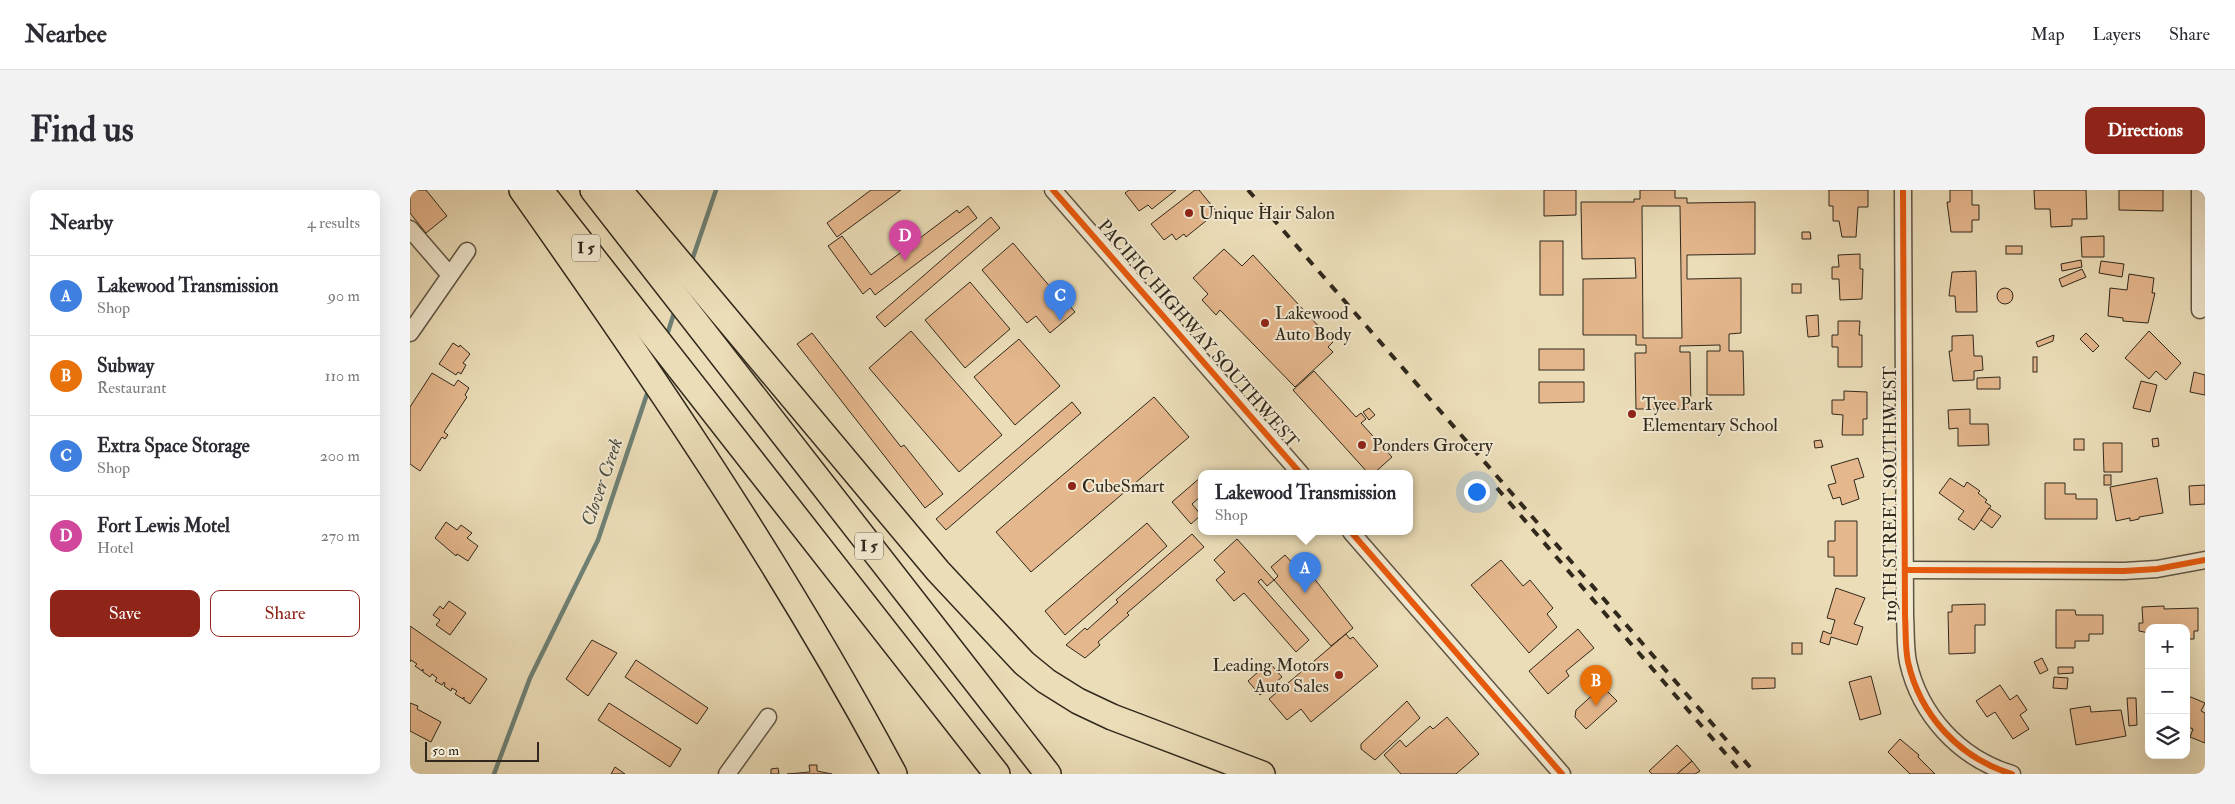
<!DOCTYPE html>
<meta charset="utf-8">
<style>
body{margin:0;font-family:"IM FELL Double Pica",serif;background:#f2f2f3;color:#2b2b33}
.controls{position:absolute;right:15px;bottom:15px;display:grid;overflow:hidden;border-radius:10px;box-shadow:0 5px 20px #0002}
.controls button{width:45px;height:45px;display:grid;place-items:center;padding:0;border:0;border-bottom:1px solid #e1e1e2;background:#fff;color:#2b2b33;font:25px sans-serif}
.scale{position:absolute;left:15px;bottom:12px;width:114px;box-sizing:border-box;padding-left:5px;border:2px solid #30281c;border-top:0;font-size:14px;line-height:18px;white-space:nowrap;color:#30281c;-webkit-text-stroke:4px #f2e9d1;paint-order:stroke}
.you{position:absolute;left:1066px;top:301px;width:18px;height:18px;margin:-12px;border:4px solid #fff;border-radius:50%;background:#1a73e8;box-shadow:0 0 0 8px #1a73e833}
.badge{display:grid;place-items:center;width:32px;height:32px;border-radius:50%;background:#8f2418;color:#fff;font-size:16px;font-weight:700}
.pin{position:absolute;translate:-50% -41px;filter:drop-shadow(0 1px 2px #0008)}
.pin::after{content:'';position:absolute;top:26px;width:18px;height:15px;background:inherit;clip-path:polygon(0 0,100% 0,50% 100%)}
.popup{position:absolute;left:788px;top:280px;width:215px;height:65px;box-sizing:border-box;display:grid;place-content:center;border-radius:10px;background:#fff;filter:drop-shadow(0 1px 4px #0005);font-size:16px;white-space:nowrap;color:#7c7c81}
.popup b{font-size:19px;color:#2b2b33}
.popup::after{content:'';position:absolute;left:50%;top:100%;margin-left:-10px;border:10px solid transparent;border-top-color:#fff}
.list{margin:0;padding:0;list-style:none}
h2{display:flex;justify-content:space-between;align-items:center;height:65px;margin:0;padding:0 20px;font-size:21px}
h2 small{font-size:16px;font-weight:400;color:#7c7c81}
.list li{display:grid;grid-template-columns:32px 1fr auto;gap:15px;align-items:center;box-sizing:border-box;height:80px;padding:0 20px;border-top:1px solid #e1e1e2}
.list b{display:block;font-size:19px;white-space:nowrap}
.list p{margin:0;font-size:16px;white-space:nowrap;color:#7c7c81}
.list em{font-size:16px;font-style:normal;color:#7c7c81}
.actions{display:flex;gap:10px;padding:15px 20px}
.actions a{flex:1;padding:11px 0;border:1px solid #8f2418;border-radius:10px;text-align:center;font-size:18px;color:#8f2418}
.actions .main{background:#8f2418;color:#fff}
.icon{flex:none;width:28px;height:28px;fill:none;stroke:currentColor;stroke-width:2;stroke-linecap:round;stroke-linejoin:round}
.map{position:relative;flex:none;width:1795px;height:584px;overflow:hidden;border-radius:10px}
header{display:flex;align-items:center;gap:30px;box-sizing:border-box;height:70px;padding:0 25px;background:#fff;border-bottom:1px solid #e1e1e2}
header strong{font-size:24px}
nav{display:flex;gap:28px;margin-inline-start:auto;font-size:18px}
.intro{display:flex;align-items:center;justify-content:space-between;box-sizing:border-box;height:120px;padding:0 30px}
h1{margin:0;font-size:35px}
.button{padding:12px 22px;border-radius:10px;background:#8f2418;color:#fff;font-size:18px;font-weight:700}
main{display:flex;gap:30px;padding:0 30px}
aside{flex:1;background:#fff;border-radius:10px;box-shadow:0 5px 20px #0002}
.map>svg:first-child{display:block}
</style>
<header>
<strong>Nearbee</strong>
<nav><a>Map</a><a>Layers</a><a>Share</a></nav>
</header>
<div class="intro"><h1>Find us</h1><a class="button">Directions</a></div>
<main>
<aside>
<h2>Nearby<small>4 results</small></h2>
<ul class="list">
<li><span class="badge" style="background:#3f7fe0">A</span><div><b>Lakewood Transmission</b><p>Shop</p></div><em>90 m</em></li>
<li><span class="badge" style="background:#e8710a">B</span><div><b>Subway</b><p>Restaurant</p></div><em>110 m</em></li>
<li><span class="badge" style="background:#3f7fe0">C</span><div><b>Extra Space Storage</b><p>Shop</p></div><em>200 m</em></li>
<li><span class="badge" style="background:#d1479c">D</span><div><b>Fort Lewis Motel</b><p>Hotel</p></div><em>270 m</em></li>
</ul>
<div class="actions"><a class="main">Save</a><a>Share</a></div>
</aside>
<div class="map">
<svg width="1795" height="584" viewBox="0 0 1795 584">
<rect width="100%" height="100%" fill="#ebddb8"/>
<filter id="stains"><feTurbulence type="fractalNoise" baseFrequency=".004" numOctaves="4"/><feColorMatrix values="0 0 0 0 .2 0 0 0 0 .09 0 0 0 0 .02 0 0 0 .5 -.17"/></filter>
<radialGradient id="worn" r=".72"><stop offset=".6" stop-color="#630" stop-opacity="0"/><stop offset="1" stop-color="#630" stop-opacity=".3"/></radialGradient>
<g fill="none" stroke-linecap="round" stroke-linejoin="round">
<g stroke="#6e8175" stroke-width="4.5">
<polyline points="281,73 306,0"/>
<polyline points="256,148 265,120"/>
<polyline points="84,584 120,488 188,350 239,198"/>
</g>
</g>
<g fill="#e5b78d" stroke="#30281c" fill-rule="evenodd">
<polygon points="0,0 16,0 37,26 16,43 0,23"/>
<polygon points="461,0 491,0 427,47 417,33"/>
<polygon points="719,0 766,0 742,19 738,15 729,21 715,3"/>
<polygon points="785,0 789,0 807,22 776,47 774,44 766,50 762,44 754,50 741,34"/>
<polygon points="1134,0 1166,0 1166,25 1134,26"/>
<path d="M1230,0H1265V8H1277V13L1345,12V64L1277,65V89L1331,88V143L1319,144V161H1333L1334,205H1297V161H1310V155L1270,156V162H1280L1281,219H1226L1225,163H1236V155H1226V145H1173V89L1226,88L1225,68L1172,69L1171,12H1224V9H1230ZM1232,16H1270L1272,148H1233Z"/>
<polygon points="1419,0 1458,0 1458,17 1448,17 1446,47 1432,47 1429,31 1423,31 1423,16 1419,16"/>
<polygon points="1540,0 1562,0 1562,15 1569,15 1569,30 1562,30 1562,42 1541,42 1537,12 1540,12"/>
<polygon points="1624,0 1676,0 1677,29 1662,29 1662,36 1641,37 1640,19 1625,19"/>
<polygon points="1709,0 1753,0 1753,21 1709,20"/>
<polygon points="558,16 567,28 465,105 460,98 453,104 418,56 432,46 461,85 547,20 549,23"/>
<polygon points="581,27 590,38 475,137 466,127"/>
<polygon points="1392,42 1400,42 1401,49 1392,49"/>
<polygon points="1694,46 1694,67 1672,67 1671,47"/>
<rect x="1130" y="51" width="23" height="54"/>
<polygon points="603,53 647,105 650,104 665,122 640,143 626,126 617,133 572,80"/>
<rect x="1596" y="56" width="16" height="8"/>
<polygon points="814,59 832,76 843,65 923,152 918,157 923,162 885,197 810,120 806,125 792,110 798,104 783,88"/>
<polygon points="1450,64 1450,79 1453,79 1452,109 1430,110 1429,89 1422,89 1422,77 1429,77 1428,65"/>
<polygon points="1671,70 1672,77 1652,81 1651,74"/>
<polygon points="1691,71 1714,74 1712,87 1689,83"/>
<polygon points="1672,79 1676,87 1652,97 1649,89"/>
<polygon points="1566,81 1567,122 1546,122 1545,106 1539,106 1542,82"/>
<polygon points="1719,84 1744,88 1742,103 1745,103 1738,133 1713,131 1713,128 1698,126 1700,98 1717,100"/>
<polygon points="560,92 600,139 555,178 515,130"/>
<rect x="1382" y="94" width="9" height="9"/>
<circle cx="1595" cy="106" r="8"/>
<polygon points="1408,125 1409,146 1398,147 1396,126"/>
<polygon points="1428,131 1450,131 1449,145 1452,145 1452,177 1428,177 1428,157 1422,157 1422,145 1428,145"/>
<polygon points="501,141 592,245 549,282 459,178"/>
<polygon points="1739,141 1771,173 1756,190 1746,181 1739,189 1715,168"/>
<polygon points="402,143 491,257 494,255 533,304 515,318 387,154"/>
<polygon points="1676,143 1689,156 1683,162 1670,149"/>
<polygon points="1563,145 1564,166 1572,166 1573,180 1564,181 1564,190 1543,191 1539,161 1542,161 1542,146"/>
<polygon points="1644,145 1643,151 1628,157 1626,152"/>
<polygon points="609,149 650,196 605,235 564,187"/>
<polygon points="43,153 49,157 50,155 60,164 53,173 56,175 51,184 48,182 46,185 29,174"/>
<rect x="1129" y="159" width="45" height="21"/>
<rect x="1623" y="167" width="4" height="15"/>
<polygon points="904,181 946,227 951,223 956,229 951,233 982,267 963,284 959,284 883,200"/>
<polygon points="1784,182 1795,185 1795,205 1780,202"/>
<polygon points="22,183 44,196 48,190 59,198 55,205 57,207 34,242 38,245 35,249 32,247 10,281 0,274 0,217"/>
<polygon points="1590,187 1590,199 1567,199 1567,188"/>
<polygon points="1731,191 1747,195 1740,222 1723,218"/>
<polygon points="1129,192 1174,192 1174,212 1129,213"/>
<polygon points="1434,201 1457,202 1457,229 1453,229 1453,245 1432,245 1433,225 1422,224 1422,210 1434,210"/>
<polygon points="744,207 779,247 621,382 586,342"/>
<polygon points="662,212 671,223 536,340 526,329"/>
<polygon points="959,218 965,225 959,230 953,222"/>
<polygon points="1560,219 1560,234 1578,234 1579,255 1548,256 1548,238 1539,239 1538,220"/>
<polygon points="1748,248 1749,256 1743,257 1742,249"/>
<rect x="1664" y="249" width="10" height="11"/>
<polygon points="1411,250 1413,257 1405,258 1404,251"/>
<polygon points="1693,253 1712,253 1712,282 1694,282"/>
<polygon points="1448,268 1454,287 1444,290 1449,309 1432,315 1430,307 1423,309 1418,295 1426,293 1421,276"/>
<rect x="1694" y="285" width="7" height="10"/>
<polygon points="791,287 791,306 782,314 791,325 781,334 762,312"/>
<polygon points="1540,288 1554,297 1557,292 1570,301 1568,303 1577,310 1575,312 1581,316 1564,340 1548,329 1554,321 1529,303"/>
<polygon points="1747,288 1753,323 1729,327 1729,329 1720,331 1720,328 1706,331 1700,297"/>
<polygon points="1635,293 1655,293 1655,304 1666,304 1666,309 1687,309 1687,329 1635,329"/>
<polygon points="1795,295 1795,314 1780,315 1779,296"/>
<polygon points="1579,318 1591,326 1582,338 1571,330"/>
<polygon points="1425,331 1447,331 1447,386 1424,386 1424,367 1418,367 1418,351 1425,351"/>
<polygon points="36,332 47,340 51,335 62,343 57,348 68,356 58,371 47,364 46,366 25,348"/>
<polygon points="737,333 757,356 655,445 635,421"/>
<polygon points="782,344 794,357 717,423 719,425 688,452 690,455 675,468 656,455 675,438 677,440 708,412 706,410"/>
<polygon points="827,349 864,390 857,396 851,389 848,392 899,450 886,462 834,403 824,411 806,390 815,382 804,370"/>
<polygon points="875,365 887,378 890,375 901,389 903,387 943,438 921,456 864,390 868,386 861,377"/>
<polygon points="1091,370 1113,396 1120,390 1143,418 1137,424 1147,437 1119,463 1061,395"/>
<polygon points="1426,398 1455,408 1444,434 1453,437 1447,455 1421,447 1419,455 1410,452 1413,441 1421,444 1425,430 1417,428"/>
<polygon points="39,411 56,423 40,445 26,435 30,430 23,425 30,416 33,419"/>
<polygon points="1575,414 1575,435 1565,435 1565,463 1539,464 1538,422 1542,422 1542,415"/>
<polygon points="1754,416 1754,419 1788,418 1788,441 1784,441 1784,449 1776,449 1776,438 1739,438 1739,443 1729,441 1729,433 1733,433 1732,417"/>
<polygon points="1646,420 1665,420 1666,425 1693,425 1693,444 1679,444 1679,451 1665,451 1665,458 1646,458"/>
<polygon points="0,436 77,489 60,514 54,510 54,507 53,509 45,504 47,501 42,498 41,501 34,496 35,494 34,492 32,495 25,491 27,488 22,484 20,487 13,482 13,479 12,481 5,476 7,474 1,470 0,472"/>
<polygon points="1168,439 1184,458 1156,481 1159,486 1138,504 1119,481"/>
<polygon points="936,444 940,449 943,447 968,476 901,532 891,519 877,530 859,509"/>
<polygon points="182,450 207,463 178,506 156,489"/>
<rect x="1382" y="453" width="10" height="11"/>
<polygon points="1632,468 1638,480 1630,484 1624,472"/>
<polygon points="226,470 298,518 287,534 215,487"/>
<polygon points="859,472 872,487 850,505 838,491"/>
<polygon points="1648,477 1663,477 1663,483 1648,484"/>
<polygon points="1461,486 1471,524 1450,530 1439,492"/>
<polygon points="1644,487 1658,488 1657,499 1643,498"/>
<polygon points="1342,488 1365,488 1365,498 1342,499"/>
<polygon points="1590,495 1600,510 1607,505 1617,520 1610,525 1619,539 1603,549 1585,522 1577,527 1566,511"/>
<polygon points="1188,500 1197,501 1207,511 1176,539 1165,527 1166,520"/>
<polygon points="1776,505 1795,513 1791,521 1795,523 1795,553 1780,547 1783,539 1776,536"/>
<polygon points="1717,508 1726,508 1727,535 1719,536"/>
<polygon points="997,511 1010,528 965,570 951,559 951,554"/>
<polygon points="0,513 8,516 7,519 31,532 21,552 0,541"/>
<polygon points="199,513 271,559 260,577 188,530"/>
<polygon points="1680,516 1681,522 1711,520 1716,546 1666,555 1660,519"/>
<polygon points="1037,527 1069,564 1046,584 991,584 974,565 990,550 996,557 1020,536 1023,539"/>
<polygon points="1490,549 1509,565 1508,567 1525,584 1500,584 1478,562"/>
<polygon points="1267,555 1282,571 1267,584 1242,584 1239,581"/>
<polygon points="1282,571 1290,581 1285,584 1267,584"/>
<polygon points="399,575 407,575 407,581 422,584 377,584 400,582"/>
<polygon points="205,577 215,584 201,584"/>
<polygon points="368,578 369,584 361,584 361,579"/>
</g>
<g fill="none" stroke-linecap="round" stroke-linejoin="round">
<defs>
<g id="minor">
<polyline points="643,0 891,284"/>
<path d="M1493,0L1495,426C1496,441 1495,457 1498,472C1510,525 1549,568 1602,584"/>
<polyline points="1790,0 1790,120"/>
<polyline points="0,39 39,84"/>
<polyline points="0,143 57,61"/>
<polyline points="941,342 1152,584"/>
<polyline points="1496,380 1714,381 1747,379 1795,370"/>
<polyline points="317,584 358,527"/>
</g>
<g id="highway">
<path d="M112,0C245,188 375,380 484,584"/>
<polyline points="130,0 587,584"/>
<polyline points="183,0 638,584"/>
<polyline points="209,0 528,381 614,473 636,491 668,511 702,527 852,584"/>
</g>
</defs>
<use href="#minor" stroke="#5f5543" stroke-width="19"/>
<use href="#highway" stroke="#30281c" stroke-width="28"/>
<use href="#minor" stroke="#f2e9d1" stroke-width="16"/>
<use href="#highway" stroke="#ebddb8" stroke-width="25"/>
<g stroke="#30281c" stroke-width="4" stroke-dasharray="9 9" stroke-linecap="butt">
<polyline points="838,0 1346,584"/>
<polyline points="1087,298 1333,584"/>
</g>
<defs>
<g id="cycleway">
<polyline points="643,0 891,284"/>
<path d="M1493,0L1495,426C1496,441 1495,457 1498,472C1510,525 1549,568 1602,584"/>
<polyline points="941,342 1152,584"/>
<polyline points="1496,380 1714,381 1747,379 1795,370"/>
</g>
</defs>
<use href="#cycleway" stroke="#f2e9d1" stroke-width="9"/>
<use href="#cycleway" stroke="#e8590c" stroke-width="6"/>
</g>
<g fill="#8f2418" stroke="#f2e9d1" stroke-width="2">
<circle cx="779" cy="23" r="5"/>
<circle cx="855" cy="133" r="5"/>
<circle cx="1222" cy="224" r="5"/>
<circle cx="952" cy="255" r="5"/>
<circle cx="662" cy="296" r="5"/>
<circle cx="929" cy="485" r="5"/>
</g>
<g text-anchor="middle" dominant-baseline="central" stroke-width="4" stroke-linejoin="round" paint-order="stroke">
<g fill="#f2e9d1" stroke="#6a6252" stroke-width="1">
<rect x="162" y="44.5" width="28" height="27" rx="4"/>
<rect x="445" y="342.5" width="28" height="27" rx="4"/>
</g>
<g font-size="16" font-weight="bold" fill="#30281c">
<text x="176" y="58">I 5</text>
<text x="459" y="356">I 5</text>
</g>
<g font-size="18" fill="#30281c" stroke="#f2e9d1" text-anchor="start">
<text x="789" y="23">Unique Hair Salon</text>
<text x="865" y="123">Lakewood<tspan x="865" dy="21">Auto Body</tspan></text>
<text x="1232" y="214">Tyee Park<tspan x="1232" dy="21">Elementary School</tspan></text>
<text x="962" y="255">Ponders Grocery</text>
<text x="672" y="296">CubeSmart</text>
<text x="919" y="475" text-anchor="end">Leading Motors<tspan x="919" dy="21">Auto Sales</tspan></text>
</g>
<g font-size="18" fill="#30281c" stroke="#f2e9d1">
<text transform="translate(788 144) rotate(49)">PACIFIC HIGHWAY SOUTHWEST</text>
<text transform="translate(1480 304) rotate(-90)">119TH STREET SOUTHWEST</text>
</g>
<g font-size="19" font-style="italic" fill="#4a4d41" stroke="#f2e9d1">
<text transform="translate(192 292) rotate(-71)">Clover Creek</text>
</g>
</g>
<rect width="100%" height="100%" filter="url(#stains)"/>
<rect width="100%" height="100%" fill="url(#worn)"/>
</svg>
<div class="controls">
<button>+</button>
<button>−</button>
<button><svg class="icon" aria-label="layers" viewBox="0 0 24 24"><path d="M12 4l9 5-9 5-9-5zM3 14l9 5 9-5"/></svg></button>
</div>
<div class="scale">50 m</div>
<div class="you"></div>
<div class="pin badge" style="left:895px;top:403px;background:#3f7fe0">A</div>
<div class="popup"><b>Lakewood Transmission</b>Shop</div>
<div class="pin badge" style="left:1186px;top:516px;background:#e8710a">B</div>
<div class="pin badge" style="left:650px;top:131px;background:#3f7fe0">C</div>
<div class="pin badge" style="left:495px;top:71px;background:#d1479c">D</div>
</div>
</main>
